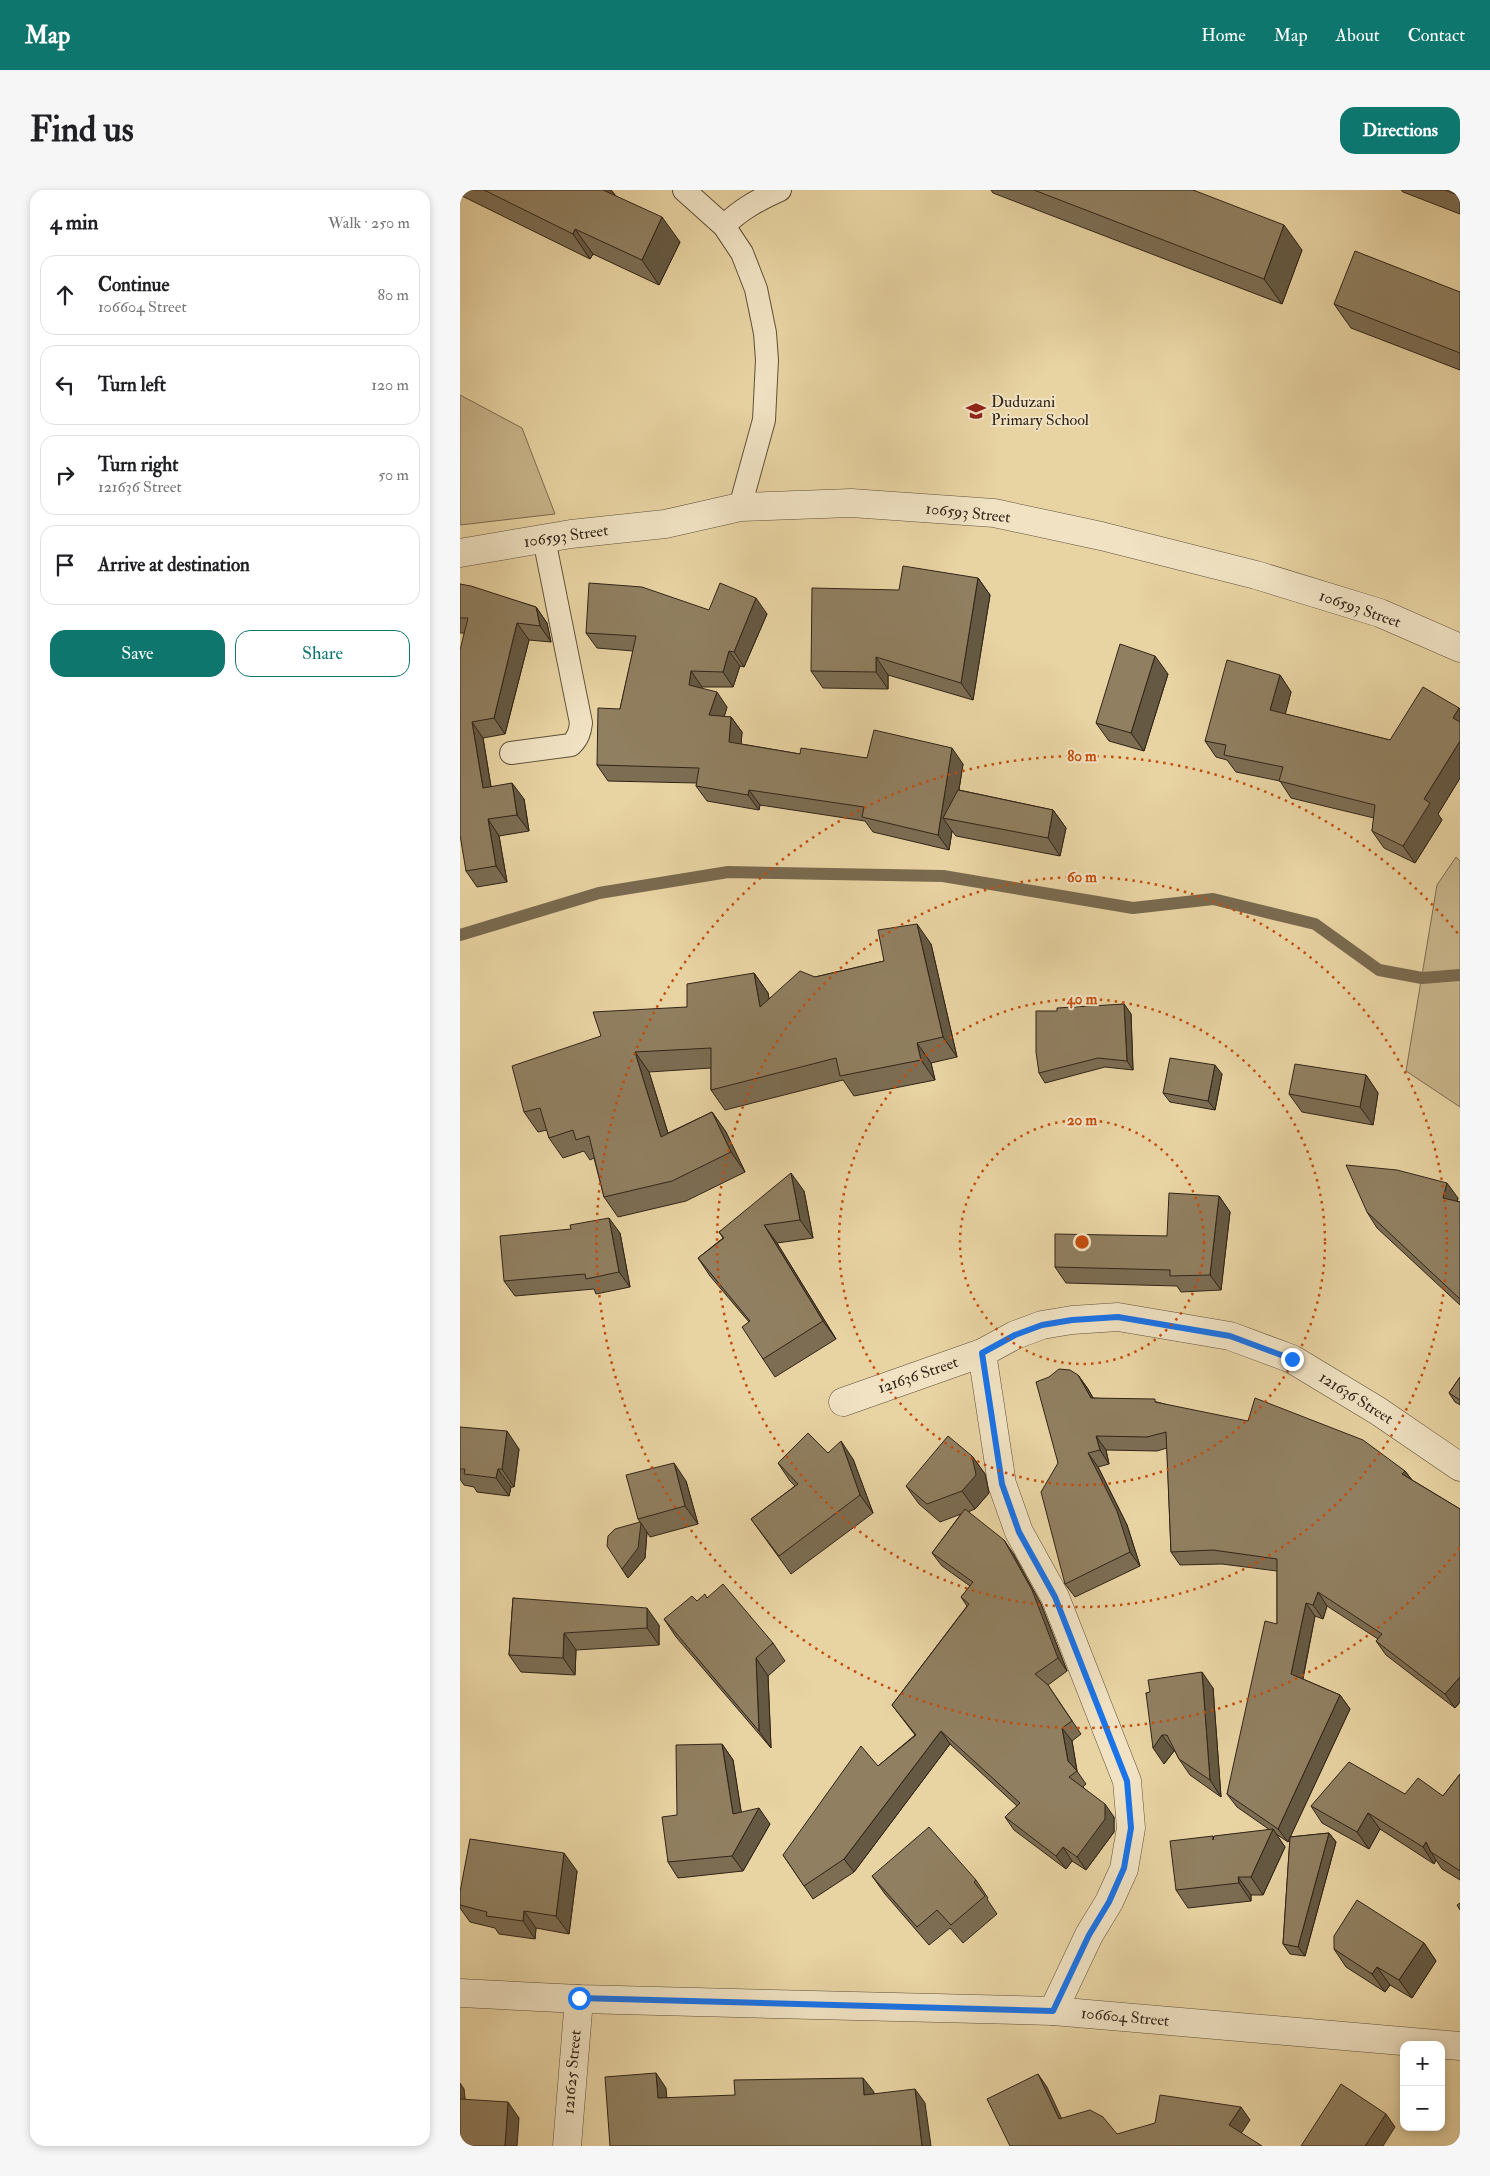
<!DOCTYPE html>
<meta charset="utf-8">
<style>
body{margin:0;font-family:"IM FELL Double Pica",serif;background:#f6f6f6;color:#202124}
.controls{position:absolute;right:15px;bottom:15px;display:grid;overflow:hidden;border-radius:10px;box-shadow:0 2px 8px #0003}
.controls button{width:45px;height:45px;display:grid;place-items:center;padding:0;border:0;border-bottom:1px solid #e0e0e0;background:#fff;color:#202124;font:25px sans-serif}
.stop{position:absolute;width:15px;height:15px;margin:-11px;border:4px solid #1a73e8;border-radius:50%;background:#fff}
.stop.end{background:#1a73e8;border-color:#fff;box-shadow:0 1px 5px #0008}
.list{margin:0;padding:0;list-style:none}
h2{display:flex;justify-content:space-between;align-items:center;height:65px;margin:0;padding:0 20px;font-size:21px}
h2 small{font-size:16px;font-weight:400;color:#757577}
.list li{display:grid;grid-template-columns:32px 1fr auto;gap:15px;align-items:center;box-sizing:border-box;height:80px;margin:0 10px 10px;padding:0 10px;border:1px solid #e0e0e0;border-radius:15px}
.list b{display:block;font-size:19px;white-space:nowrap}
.list p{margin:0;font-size:16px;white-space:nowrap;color:#757577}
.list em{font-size:16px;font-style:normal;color:#757577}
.actions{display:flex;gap:10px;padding:15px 20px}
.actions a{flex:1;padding:11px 0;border:1px solid #0f766e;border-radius:15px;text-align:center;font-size:18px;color:#0f766e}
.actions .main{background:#0f766e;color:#fff}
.icon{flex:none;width:28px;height:28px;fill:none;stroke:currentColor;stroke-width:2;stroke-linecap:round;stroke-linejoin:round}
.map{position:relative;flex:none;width:1000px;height:1956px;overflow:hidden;border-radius:15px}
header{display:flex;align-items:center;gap:30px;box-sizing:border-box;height:70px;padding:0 25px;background:#0f766e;color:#fff}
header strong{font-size:24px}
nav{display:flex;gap:28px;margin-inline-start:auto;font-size:18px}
.intro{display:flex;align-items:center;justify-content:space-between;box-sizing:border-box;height:120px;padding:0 30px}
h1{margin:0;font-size:35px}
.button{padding:12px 22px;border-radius:15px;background:#0f766e;color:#fff;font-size:18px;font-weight:700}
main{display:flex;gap:30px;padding:0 30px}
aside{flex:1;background:#fff;border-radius:15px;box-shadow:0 2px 8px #0003}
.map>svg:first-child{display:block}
</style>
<header>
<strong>Map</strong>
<nav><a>Home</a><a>Map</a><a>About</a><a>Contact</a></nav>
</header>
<div class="intro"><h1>Find us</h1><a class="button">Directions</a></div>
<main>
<aside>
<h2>4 min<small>Walk · 250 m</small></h2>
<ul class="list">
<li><svg class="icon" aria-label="ahead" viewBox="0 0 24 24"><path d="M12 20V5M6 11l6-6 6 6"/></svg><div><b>Continue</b><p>106604 Street</p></div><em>80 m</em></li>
<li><svg class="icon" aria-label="left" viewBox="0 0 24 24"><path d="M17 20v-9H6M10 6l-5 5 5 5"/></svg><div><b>Turn left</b></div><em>120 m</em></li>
<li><svg class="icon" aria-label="right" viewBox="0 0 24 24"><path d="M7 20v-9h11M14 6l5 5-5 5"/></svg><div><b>Turn right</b><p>121636 Street</p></div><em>50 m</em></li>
<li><svg class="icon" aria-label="arrive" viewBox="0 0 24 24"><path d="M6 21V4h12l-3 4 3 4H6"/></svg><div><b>Arrive at destination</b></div></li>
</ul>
<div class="actions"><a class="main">Save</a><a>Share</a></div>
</aside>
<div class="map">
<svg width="1000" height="1956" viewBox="0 0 1000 1956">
<rect width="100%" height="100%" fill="#e8d3a2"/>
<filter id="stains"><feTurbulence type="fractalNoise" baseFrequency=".004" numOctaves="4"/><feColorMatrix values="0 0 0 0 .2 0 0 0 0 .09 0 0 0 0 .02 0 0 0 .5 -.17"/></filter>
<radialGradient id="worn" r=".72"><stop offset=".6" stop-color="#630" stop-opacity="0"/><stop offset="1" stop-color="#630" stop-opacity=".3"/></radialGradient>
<g fill="#c9b58b" stroke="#7d6c52">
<polygon points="0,205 62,238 95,324 0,335"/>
<polygon points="996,667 1000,671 1000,917 946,881 977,695"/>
</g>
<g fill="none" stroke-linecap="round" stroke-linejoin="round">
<polyline stroke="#7a6a4f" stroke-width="12" points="0,745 139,703 268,682 483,686 673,718 753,709 855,734 919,780 962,788 1000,785"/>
<defs>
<g id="service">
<polyline points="224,0 264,36 282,63 296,99 305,143 307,170 304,230 280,317"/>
<path d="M264,36C281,19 298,10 320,0"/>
<path d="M51,563L111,555C118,548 120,542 121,533L84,349"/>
</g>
<g id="minor">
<polyline points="0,363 111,344 205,334 280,317 391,313 534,323 641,346 796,385 920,423 1000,458"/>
<polyline points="522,1163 542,1294 559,1342 595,1407 667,1591 671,1638 664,1679 649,1712 629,1745 593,1821"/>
<polyline points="383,1212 522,1163 555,1145 582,1135 612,1130 658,1127 770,1146 832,1169 918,1221 1000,1277"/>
<polyline points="0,1803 119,1809 593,1821 1000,1856"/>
<polyline points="107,1956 119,1809"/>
</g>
</defs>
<use href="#service" stroke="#5f503a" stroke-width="24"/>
<use href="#minor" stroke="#5f503a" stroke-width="29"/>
<use href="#service" stroke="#f0e2c3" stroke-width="22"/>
<use href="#minor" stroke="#f0e2c3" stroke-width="28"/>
</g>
<g fill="#7c6d53" stroke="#312418">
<polygon points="0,0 151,0 156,6 220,52 199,95 133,64 130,69 0,5"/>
<polygon points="531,0 733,0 842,60 822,114 533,3"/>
<polygon points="941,0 1000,0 1000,24 943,2"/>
<polygon points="1000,102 1000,180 891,138 874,114"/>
<polygon points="518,388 530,405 513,510 428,485 428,499 363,498 351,481 439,400"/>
<polygon points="0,394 76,417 87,433 91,452 69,450 45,544 23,548 31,597 64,609 69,641 39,646 47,692 17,697 6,681 4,443 0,443"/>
<polygon points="249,420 307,424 284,477 280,476 273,497 242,497 241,498 267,517 264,527 271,527 282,542 281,554 340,564 503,574 499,600 593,620 606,638 600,666 496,646 492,641 489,660 413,642 405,631 300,615 299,620 247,611 236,596 237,593 148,591 137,575 160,519 173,461 137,458 126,443"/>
<polygon points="708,484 684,561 649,551 636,533"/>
<polygon points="820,485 831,502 825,524 930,550 999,518 1000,519 1000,588 978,624 982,630 955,673 924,658 912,641 914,628 831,608 820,591 776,582 767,570 756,567 745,551"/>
<polygon points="471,754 497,867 471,873 475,890 394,906 383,890 265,920 251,900 251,878 189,882 208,943 252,922 266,942 285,982 226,1011 158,1027 144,1007 134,968 130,970 124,961 103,968 89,948 87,940 78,942 64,922 227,817 294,783 308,803 309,809 355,787 424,771"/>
<polygon points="664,814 671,824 673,880 645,877 585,893 579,883 597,821"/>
<polygon points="762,884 755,920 710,912 703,903"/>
<polygon points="906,885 918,903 913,935 842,922 829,904"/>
<polygon points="344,1001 353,1048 317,1053 376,1149 315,1187 303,1169 289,1132 250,1086 238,1068 263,1048 259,1042"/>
<polygon points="759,1006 770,1022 761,1100 721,1102 717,1096 606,1093 595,1077 707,1046"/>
<polygon points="998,1008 997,1011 1000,1012 1000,1115 917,1038 907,1022"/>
<polygon points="111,1039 160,1043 170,1097 136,1104 134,1099 55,1106 44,1091"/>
<polygon points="618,1185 628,1199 633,1208 697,1212 945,1281 952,1290 1000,1319 1000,1512 995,1518 926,1465 916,1451 918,1449 867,1416 863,1429 855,1426 843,1489 880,1505 890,1519 830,1647 869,1643 876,1652 845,1766 830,1764 823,1754 830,1648 828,1652 816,1644 825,1657 803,1705 791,1705 791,1711 728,1718 716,1700 753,1646 754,1647 810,1640 777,1617 767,1604 817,1434 817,1381 762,1374 720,1375 711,1362 707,1258 697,1261 646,1260 649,1274 638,1277 667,1335 680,1376 615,1407 605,1394 598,1273"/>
<polygon points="1000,1187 1000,1215 995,1212 989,1203"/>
<polygon points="0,1237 59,1259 54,1297 51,1297 49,1306 17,1302 14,1297 4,1295 0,1289"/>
<polygon points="368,1263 393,1269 413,1323 331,1384 291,1329 335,1296 330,1291 318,1273"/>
<polygon points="512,1266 525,1284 529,1303 515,1319 508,1322 553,1363 581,1414 607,1481 588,1495 621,1544 612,1551 617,1581 626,1594 623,1597 654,1627 654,1642 626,1680 612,1671 606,1679 554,1640 545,1627 557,1616 490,1554 394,1682 353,1709 323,1665 418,1576 455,1545 432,1515 507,1416 501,1407 510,1396 482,1376 472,1363 501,1324 480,1332 459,1314 446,1296"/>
<polygon points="226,1291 238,1334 190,1347 187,1342 185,1368 168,1388 162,1379 180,1332 178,1329"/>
<polygon points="53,1408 199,1435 199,1455 116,1460 115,1485 61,1482 49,1465"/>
<polygon points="247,1408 313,1453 325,1471 308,1486 311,1558 216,1447 204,1429 237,1411"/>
<polygon points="753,1498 761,1607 730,1585 719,1569 715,1561 714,1561 704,1574 686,1503"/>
<polygon points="262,1554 273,1570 281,1622 310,1634 283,1681 218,1688 208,1672 217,1625"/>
<polygon points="1000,1584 1000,1690 982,1679 976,1670 974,1674 920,1639 909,1659 862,1633 851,1616 945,1604 983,1606"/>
<polygon points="117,1681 109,1744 76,1738 75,1749 39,1744 35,1738 10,1732 0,1718 0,1702"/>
<polygon points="412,1686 516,1690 528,1708 527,1709 537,1724 503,1753 490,1738 469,1755 425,1704"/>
<polygon points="964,1753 976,1771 952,1808 930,1795 925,1802 886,1777 874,1759"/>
</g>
<g fill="#655943" stroke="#312418">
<polygon points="138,0 151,0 159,10"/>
<polygon points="202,27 220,52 199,95 182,70"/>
<polygon points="824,35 842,60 822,114 804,89"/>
<polygon points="115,39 133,64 130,69 113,44"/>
<polygon points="518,388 530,405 513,510 501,493"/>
<polygon points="296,408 307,424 284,477 274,462"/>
<polygon points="76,417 87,433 91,452 80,436"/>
<polygon points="57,433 69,450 45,544 34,528"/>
<polygon points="269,461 280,476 273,497 263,482"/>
<polygon points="695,466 708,484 684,561 671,543"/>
<polygon points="416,467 428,485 428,499 416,482"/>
<polygon points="231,481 242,497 240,510 229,495"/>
<polygon points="820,485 831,502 822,537 810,520"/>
<polygon points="257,502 267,517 260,540 249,525"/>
<polygon points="999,518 1000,519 1000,538 993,528"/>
<polygon points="271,527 282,542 280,567 269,552"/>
<polygon points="12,532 23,548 34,615 23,598"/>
<polygon points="1000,551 1000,588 978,624 982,630 955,673 943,656 964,609"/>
<polygon points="492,558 503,574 494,630 483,628 492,641 489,660 478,645"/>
<polygon points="52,593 64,609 69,641 57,625"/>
<polygon points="289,600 300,615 299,620 288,605"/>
<polygon points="593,620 606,638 600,666 588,648"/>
<polygon points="28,629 39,646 47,692 36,676"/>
<polygon points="457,734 471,754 497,867 483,847"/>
<polygon points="294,783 308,803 314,837 300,817"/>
<polygon points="664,814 671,824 673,880 667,871"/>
<polygon points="457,853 471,873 475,890 461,870"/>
<polygon points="175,862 189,882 215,966 201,947"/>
<polygon points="755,875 762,884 755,920 748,911"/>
<polygon points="906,885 918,903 913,935 900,917"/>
<polygon points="252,922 266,942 285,982 271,962"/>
<polygon points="331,983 344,1001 353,1048 340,1030"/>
<polygon points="987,993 998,1008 994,1024 983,1008"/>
<polygon points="759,1006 770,1022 761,1100 750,1085"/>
<polygon points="149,1028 160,1043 170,1097 159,1082"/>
<polygon points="304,1035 317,1053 376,1149 363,1131"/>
<polygon points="618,1185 628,1199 641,1222 631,1208"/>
<polygon points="47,1241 59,1259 54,1297 42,1279"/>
<polygon points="636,1246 646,1260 649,1274 640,1260"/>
<polygon points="381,1251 393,1269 413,1323 400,1305"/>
<polygon points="628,1263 638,1277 667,1335 680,1376 670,1362"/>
<polygon points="512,1266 525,1284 529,1303 515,1319 502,1301"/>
<polygon points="214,1273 226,1291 238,1334 225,1316"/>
<polygon points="38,1279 51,1297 49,1306 36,1288"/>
<polygon points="945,1281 955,1294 942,1284"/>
<polygon points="181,1333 187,1342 185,1368 168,1388 162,1379"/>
<polygon points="544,1350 553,1363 581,1414 607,1481 598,1468"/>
<polygon points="858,1402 867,1416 863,1429 853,1415"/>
<polygon points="846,1413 855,1426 841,1497 831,1484"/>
<polygon points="187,1418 199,1435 199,1455 187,1438"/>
<polygon points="104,1443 116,1460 115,1485 103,1468"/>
<polygon points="296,1468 308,1486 311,1558 299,1541"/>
<polygon points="742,1482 753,1498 761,1607 750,1590"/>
<polygon points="1000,1487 1000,1512 995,1518 985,1504"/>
<polygon points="880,1505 890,1519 828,1652 818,1639"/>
<polygon points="602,1538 612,1551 617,1581 608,1571"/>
<polygon points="481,1541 490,1554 394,1682 384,1669"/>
<polygon points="702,1545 714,1561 704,1574 693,1558"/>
<polygon points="262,1554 273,1570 284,1639 273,1624"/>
<polygon points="645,1614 654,1627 654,1642 626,1680 617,1667"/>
<polygon points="299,1618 310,1634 283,1681 272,1666"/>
<polygon points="908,1623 920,1639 909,1659 897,1642"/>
<polygon points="813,1639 825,1657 803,1705 791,1687"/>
<polygon points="869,1643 876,1652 845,1766 838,1757"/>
<polygon points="966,1652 971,1662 976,1670 974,1674 963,1657"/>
<polygon points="603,1657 612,1671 606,1679 596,1666"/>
<polygon points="104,1663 117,1681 109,1744 96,1726"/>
<polygon points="778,1687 791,1705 791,1711 779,1693"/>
<polygon points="64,1721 76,1738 75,1749 63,1731"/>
<polygon points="964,1753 976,1771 952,1808 939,1790"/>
<polygon points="917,1777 930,1795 925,1802 912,1784"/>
<polygon points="196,1883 206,1898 208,1922 198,1908"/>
<polygon points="578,1884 587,1897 608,1942 599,1929"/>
<polygon points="403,1888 414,1902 414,1919 404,1905"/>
<polygon points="0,1893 4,1899 7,1925 0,1915"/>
<polygon points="455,1899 465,1913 471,1956 462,1956"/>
<polygon points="48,1912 59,1928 57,1956 45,1956"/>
<polygon points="781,1917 790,1930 778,1948 769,1935"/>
<polygon points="926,1924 935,1937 923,1956 905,1956"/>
</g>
<g fill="#907f60" stroke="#312418">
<polygon points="24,0 143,0 202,27 182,70 115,39 113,44"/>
<polygon points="574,0 733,0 824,35 804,89"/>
<polygon points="985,0 1000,0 1000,6"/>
<polygon points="895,61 1000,102 1000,163 874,114"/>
<polygon points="443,376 518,388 501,493 416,467 416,482 351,481 352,398 439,400"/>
<polygon points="129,393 182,397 249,420 260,393 296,408 274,462 269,461 263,482 231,481 229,495 257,502 249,525 271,527 269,552 340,564 341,558 407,568 414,540 492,558 478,645 402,627 404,617 289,600 288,605 236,596 239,578 137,575 138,518 160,519 176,446 126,443"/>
<polygon points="0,394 11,396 76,417 80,436 57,433 34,528 12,532 23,598 52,593 57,625 28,629 36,676 6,681 0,645 0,460 8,428 0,428"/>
<polygon points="660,454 695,466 671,543 636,533"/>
<polygon points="767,470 820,485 810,520 930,550 963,497 999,518 993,528 1000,532 1000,551 964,609 970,613 943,656 912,641 915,615 819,591 823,577 764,565 766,555 745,551"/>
<polygon points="498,600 593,620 588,648 483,628"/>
<polygon points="457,734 483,847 457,853 461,870 380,886 376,868 251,900 251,858 175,862 201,947 252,922 271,962 212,991 144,1007 129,946 116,950 113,940 89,948 80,918 64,922 52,876 141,846 133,822 227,817 227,794 294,783 300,817 340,781 355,787 424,771 418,740"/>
<polygon points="664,814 667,871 638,868 579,883 576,862 576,821 597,821 597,818"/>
<polygon points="710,868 755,875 748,911 703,903"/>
<polygon points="835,874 906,885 900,917 829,904"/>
<polygon points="886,975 937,980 987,993 983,1008 1000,1012 1000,1109 907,1022"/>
<polygon points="331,983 340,1030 304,1035 363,1131 303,1169 282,1137 290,1131 238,1068 264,1048 259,1042"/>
<polygon points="709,1003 759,1006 750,1085 710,1086 710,1080 595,1077 595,1044 707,1046"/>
<polygon points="149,1028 159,1082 126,1089 125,1084 44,1091 40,1046 111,1039 110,1035"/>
<polygon points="599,1179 610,1180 618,1185 631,1208 695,1209 695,1212 788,1231 795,1208 903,1250 945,1281 942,1284 1000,1319 1000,1487 985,1504 916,1451 922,1444 858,1402 853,1415 846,1413 831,1484 880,1505 818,1639 767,1604 805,1431 817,1434 817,1369 753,1360 711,1362 706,1242 687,1247 636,1246 640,1260 628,1263 657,1321 670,1362 605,1394 581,1302 598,1273 576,1192 589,1187"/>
<polygon points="1000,1187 1000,1210 989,1203"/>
<polygon points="0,1237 47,1241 42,1279 38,1279 36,1288 4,1284 5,1279 0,1279"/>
<polygon points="348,1243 368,1263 381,1251 400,1305 319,1366 291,1329 338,1294 318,1273"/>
<polygon points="488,1246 512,1266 516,1285 502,1301 467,1314 446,1296"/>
<polygon points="214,1273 225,1316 178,1329 166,1285"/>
<polygon points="505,1319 544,1350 572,1400 598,1468 575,1484 588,1495 612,1531 602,1538 608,1571 617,1581 609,1587 645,1614 645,1629 617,1667 603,1657 596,1666 545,1627 560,1613 481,1541 384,1669 344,1696 323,1665 401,1556 418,1576 456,1545 432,1515 509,1414 501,1407 513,1392 472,1363"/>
<polygon points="180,1332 181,1333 178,1358 162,1379 147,1356 148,1346 155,1339"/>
<polygon points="263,1394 313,1453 296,1468 299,1541 204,1429 232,1406 237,1411 245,1404 247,1408"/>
<polygon points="53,1408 187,1418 187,1438 104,1443 103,1468 49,1465"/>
<polygon points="742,1482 750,1590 719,1569 707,1545 702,1545 693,1558 686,1503 690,1502 688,1490"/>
<polygon points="262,1554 273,1624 299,1618 272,1666 208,1672 202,1627 217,1625 216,1555"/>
<polygon points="889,1572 945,1604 958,1588 983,1606 1000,1584 1000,1681 971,1662 966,1652 963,1657 908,1623 897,1642 851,1616"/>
<polygon points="469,1637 516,1690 514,1692 525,1706 491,1735 477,1720 457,1737 412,1686"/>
<polygon points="813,1639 791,1687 778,1687 779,1693 716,1700 710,1651 753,1646 753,1650 754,1646"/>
<polygon points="869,1643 838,1757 823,1754 830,1647"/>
<polygon points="10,1649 104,1663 96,1726 64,1721 63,1731 26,1726 27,1722 0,1715 0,1702"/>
<polygon points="897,1710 964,1753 939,1790 917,1777 912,1784 874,1759 874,1746"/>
<polygon points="1000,1713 1000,1720 997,1715"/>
<polygon points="196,1883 198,1908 275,1905 274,1890 403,1888 404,1905 455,1899 462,1956 150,1956 145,1887"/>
<polygon points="578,1884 599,1929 630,1920 643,1927 657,1944 695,1933 700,1905 781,1917 769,1935 802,1956 550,1956 527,1909"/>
<polygon points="881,1894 926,1924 905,1956 841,1956"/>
<polygon points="0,1909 48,1912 45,1956 0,1956"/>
<polygon points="1000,1950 1000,1956 995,1956"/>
</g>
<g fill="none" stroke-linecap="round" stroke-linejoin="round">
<polyline stroke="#1a73e8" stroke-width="6" points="119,1808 593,1821 629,1745 649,1712 664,1678 671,1638 667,1591 595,1407 559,1342 542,1294 522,1163 555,1145 582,1135 612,1130 658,1127 770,1146 832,1169"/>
</g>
<g fill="none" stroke="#c34e0e" stroke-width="2.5" stroke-dasharray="2.5 5">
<circle cx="622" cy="1052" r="122"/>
<circle cx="622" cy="1052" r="243"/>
<circle cx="622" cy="1052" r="365"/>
<path d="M1000 1358A486 486 0 1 1 1000 746"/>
</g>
<defs>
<symbol id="school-bare" viewBox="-9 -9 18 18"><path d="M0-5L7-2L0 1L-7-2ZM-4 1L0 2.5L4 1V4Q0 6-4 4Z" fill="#8f2418" stroke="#f0e2c3" stroke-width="2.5" paint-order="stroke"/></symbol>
</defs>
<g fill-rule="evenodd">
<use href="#school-bare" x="502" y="207" width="28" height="28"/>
</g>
<g text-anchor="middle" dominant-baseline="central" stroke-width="4" stroke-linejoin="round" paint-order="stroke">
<g font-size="16" fill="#312418" stroke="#f0e2c3" text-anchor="start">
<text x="531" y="212">Duduzani<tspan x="531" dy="18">Primary School</tspan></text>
</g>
<g font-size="16" fill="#312418" stroke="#f0e2c3">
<text transform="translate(508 323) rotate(6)">106593 Street</text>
<text transform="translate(106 346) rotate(-8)">106593 Street</text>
<text transform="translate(900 419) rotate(19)">106593 Street</text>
<text transform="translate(458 1185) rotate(-19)">121636 Street</text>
<text transform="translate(896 1208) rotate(32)">121636 Street</text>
<text transform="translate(665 1827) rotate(5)">106604 Street</text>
<text transform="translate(112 1882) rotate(-85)">121625 Street</text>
</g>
</g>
<circle cx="622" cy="1052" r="8" fill="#c34e0e" stroke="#f0e2c3" stroke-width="2.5"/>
<g font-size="15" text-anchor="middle" font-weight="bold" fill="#c34e0e" stroke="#f0e2c3" stroke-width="4" stroke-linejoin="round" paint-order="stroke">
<text x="622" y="571">80 m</text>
<text x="622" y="692">60 m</text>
<text x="622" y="814">40 m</text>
<text x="622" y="935">20 m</text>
</g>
<rect width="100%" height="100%" filter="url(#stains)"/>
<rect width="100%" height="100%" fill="url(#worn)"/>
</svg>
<div class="controls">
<button>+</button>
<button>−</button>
</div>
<div class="stop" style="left:119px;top:1808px"></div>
<div class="stop end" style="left:832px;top:1169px"></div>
</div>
</main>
